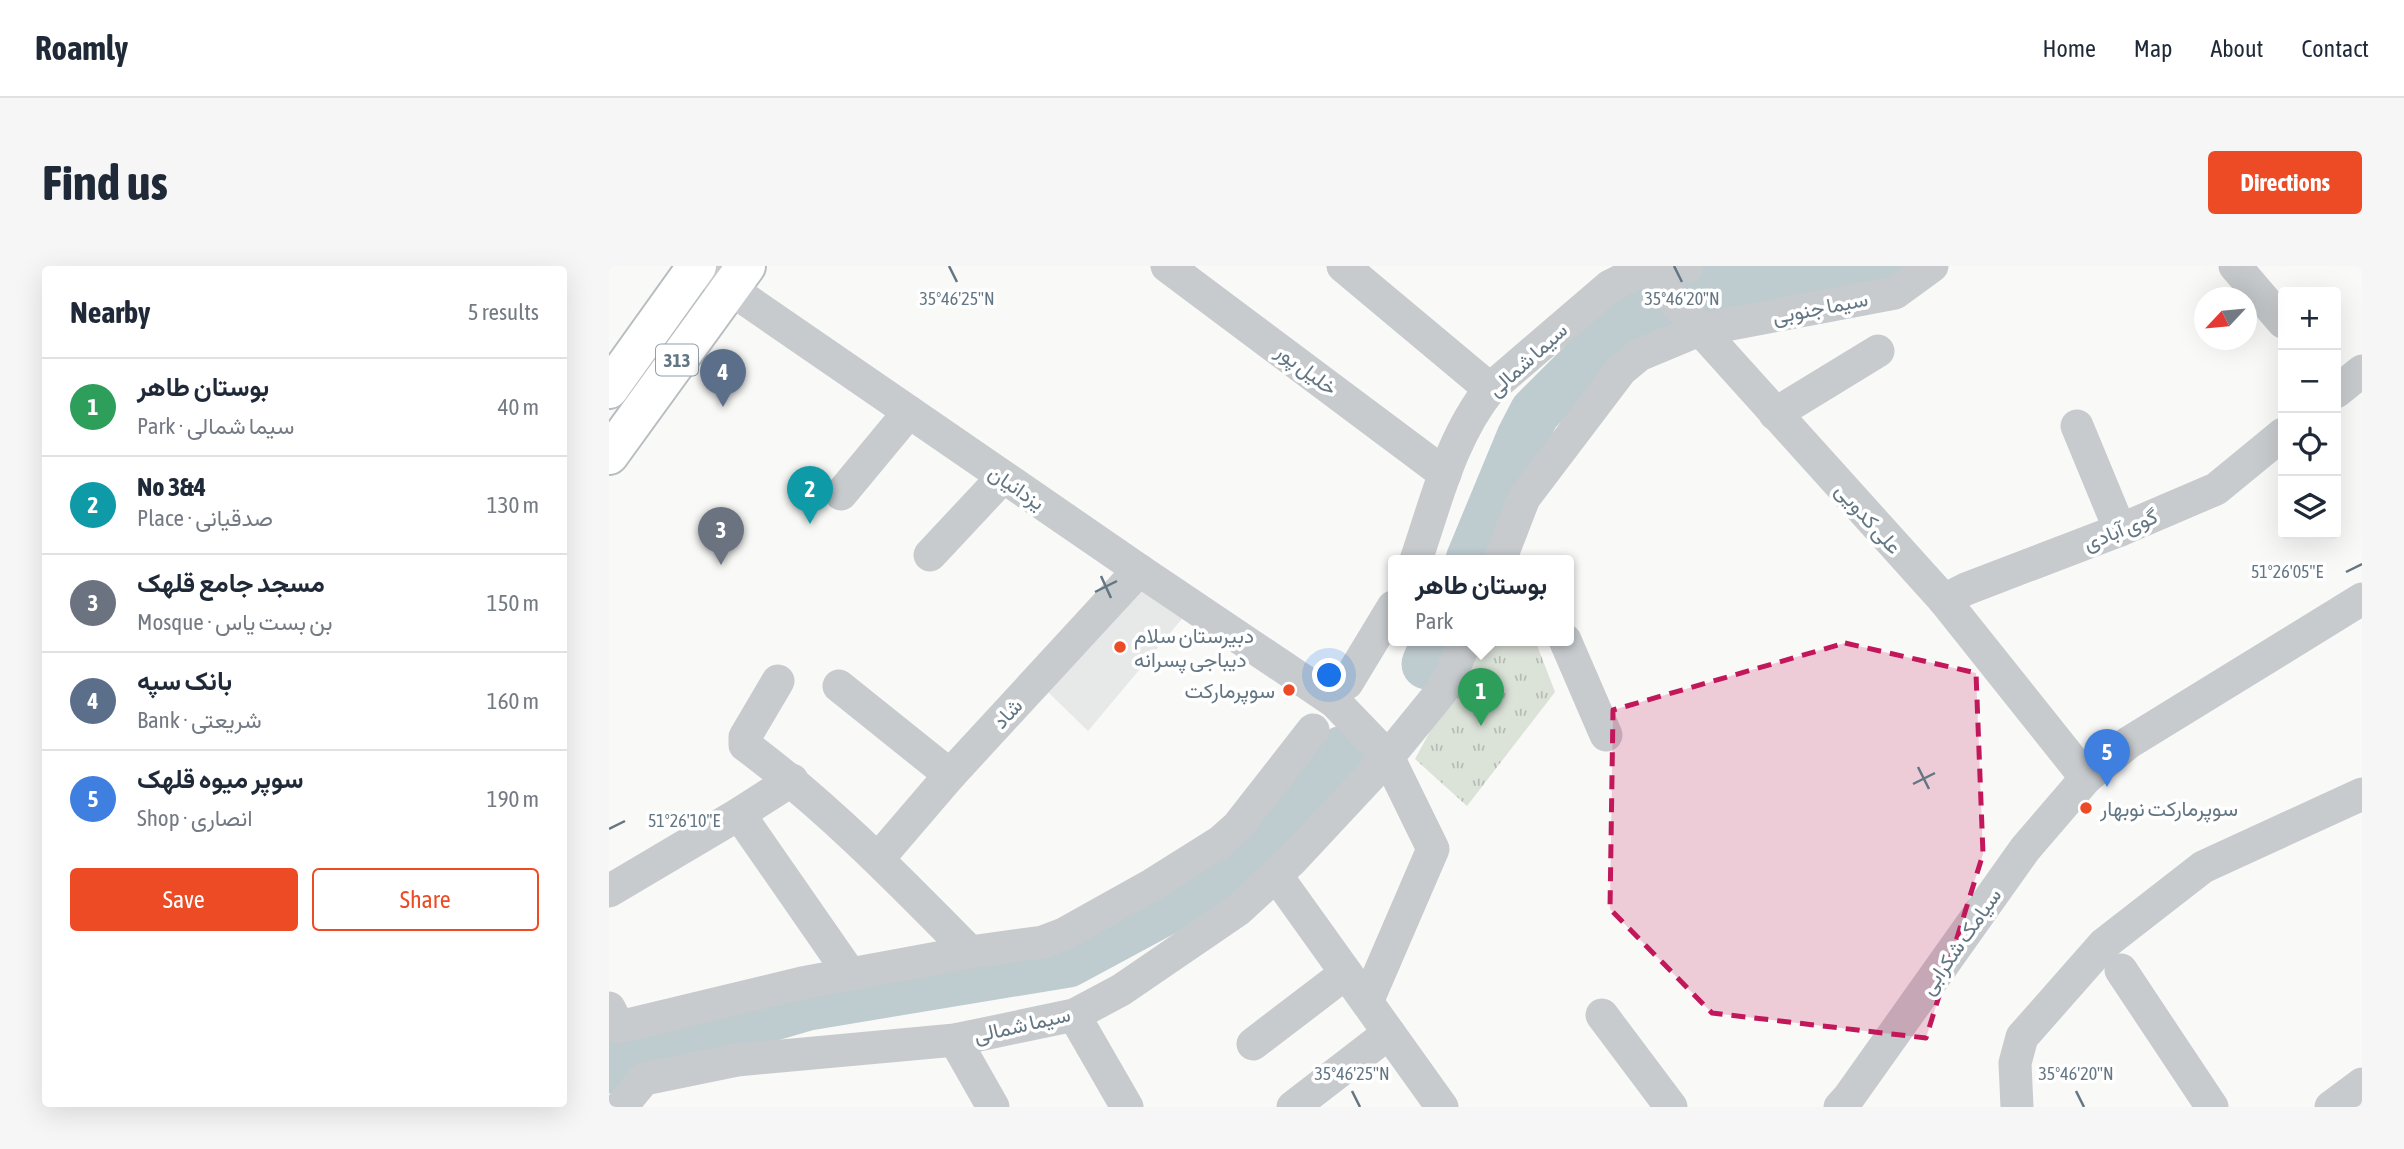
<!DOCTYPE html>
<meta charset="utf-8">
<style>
body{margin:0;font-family:"Asap Condensed",Vazirmatn,sans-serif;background:#f6f6f7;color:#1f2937}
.controls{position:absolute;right:21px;top:21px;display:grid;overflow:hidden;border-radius:7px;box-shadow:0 7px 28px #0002}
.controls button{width:63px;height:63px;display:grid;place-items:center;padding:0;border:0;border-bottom:2px solid #e0e1e3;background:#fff;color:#1f2937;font:35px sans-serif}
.compass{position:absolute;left:1585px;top:21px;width:63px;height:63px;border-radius:50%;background:#fff;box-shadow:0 7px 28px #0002;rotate:244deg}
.you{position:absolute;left:721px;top:410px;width:24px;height:24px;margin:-18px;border:5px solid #fff;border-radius:50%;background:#1a73e8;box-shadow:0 0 0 10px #1a73e833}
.badge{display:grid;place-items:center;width:46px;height:46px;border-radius:50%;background:#ec4b25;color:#fff;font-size:23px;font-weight:700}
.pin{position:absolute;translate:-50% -58px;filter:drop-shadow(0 2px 4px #0008)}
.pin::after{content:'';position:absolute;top:37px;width:24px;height:21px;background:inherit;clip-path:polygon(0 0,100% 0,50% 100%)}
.popup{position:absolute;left:779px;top:289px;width:186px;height:91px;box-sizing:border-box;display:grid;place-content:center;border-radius:7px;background:#fff;filter:drop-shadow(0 2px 5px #0005);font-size:23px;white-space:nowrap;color:#747a83}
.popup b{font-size:26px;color:#1f2937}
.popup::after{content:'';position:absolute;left:50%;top:100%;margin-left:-14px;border:14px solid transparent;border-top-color:#fff}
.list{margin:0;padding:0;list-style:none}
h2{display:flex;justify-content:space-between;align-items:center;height:91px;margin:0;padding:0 28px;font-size:30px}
h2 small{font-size:23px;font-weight:400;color:#747a83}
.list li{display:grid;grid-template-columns:46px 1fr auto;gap:21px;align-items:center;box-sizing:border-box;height:98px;padding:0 28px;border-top:2px solid #e0e1e3}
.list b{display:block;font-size:26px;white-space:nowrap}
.list p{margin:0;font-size:23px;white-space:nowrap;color:#747a83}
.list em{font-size:23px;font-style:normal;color:#747a83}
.actions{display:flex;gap:14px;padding:21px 28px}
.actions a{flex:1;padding:16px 0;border:2px solid #ec4b25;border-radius:7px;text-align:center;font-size:24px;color:#ec4b25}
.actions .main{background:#ec4b25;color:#fff}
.icon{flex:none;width:38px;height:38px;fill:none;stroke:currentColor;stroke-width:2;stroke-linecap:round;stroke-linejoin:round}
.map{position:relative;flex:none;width:1753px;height:841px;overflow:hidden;border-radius:7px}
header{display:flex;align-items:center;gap:42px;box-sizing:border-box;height:98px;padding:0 35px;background:#fff;border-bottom:2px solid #e0e1e3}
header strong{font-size:33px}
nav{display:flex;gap:38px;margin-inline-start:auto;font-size:24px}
.intro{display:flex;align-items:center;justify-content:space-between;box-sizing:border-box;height:168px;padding:0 42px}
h1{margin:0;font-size:49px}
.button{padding:18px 32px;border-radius:7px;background:#ec4b25;color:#fff;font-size:24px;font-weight:700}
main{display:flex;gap:42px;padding:0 42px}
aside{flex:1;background:#fff;border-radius:7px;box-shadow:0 7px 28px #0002}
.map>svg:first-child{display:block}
</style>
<header>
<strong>Roamly</strong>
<nav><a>Home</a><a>Map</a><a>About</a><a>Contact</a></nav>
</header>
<div class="intro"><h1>Find us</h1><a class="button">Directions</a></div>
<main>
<aside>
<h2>Nearby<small>5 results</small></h2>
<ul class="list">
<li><span class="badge" style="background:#2e9e5b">1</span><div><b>بوستان طاهر</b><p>Park · سیما شمالی</p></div><em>40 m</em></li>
<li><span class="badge" style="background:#0f9aa8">2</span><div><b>No 3&amp;4</b><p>Place · صدقیانی</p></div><em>130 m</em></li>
<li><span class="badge" style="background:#6b7280">3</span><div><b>مسجد جامع قلهک</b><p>Mosque · بن بست یاس</p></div><em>150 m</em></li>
<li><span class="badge" style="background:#5c6f8a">4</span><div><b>بانک سپه</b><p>Bank · شریعتی</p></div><em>160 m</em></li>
<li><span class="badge" style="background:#3f7fe0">5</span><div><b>سوپر میوه قلهک</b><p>Shop · انصاری</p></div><em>190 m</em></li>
</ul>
<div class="actions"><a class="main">Save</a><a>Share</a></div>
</aside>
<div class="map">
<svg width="1753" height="841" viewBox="0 0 1753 841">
<defs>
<pattern id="park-tufts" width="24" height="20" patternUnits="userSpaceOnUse" patternTransform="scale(1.75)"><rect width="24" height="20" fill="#dbe2d8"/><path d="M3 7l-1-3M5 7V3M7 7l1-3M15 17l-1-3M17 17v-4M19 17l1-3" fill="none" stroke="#b5bcb5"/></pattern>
</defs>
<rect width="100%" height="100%" fill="#f9f9f7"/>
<polygon fill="#e7e8e8" points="532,315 577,348 479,465 434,421"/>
<polygon fill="url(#park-tufts)" points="871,374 926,374 946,426 858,540 806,493"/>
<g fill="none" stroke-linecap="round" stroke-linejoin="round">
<g stroke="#becbcf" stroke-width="51">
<polyline points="862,294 913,171 926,146 1014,58 1035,41 1082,27 1264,7 1278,0"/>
<polyline points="818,398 828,374"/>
<polyline points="0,802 21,791 199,739 459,696 637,600 734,485"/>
</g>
<defs>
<g id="major">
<polyline points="0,123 88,0"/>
<polyline points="0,189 137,0"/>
</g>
</defs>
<use href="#major" stroke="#b8bdc0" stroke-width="42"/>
<g stroke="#c7cbce" stroke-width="33">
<polyline points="93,0 120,22 530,304 726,436 779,491 824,583 758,736"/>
<polyline points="558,0 836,208"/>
<polyline points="734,0 881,123"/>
<polyline points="1034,0 1335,334 1477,512"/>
<polyline points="1626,0 1674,56"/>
<polyline points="1727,126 1753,105"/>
<polyline points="1166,148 1269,85"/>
<polyline points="1468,160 1511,264"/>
<polyline points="232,228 300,146"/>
<polyline points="321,289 394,211"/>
<path d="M807,294C827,236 842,171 881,123L1001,20L1036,3L1078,0"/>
<polyline points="891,294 915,232 1012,104 1030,89 1090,64 1286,27 1323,0"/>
<polyline points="1335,334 1357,323 1511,264 1607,223 1674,168"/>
<polyline points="956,374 997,469"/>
<path d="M169,415L136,471V479C218,540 289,613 361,686"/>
<polyline points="738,417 784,341"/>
<polyline points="230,420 341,509"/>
<polyline points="130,548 241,708"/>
<polyline points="269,593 341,509 530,304"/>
<polyline points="667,609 833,841"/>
<polyline points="0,625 130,548 183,514"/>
<polyline points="1512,704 1603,841"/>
<polyline points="0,742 10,761 193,717 361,686 434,676 455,668 541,620 611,576 629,560 704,464"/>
<polyline points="465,749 518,841"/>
<polyline points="993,749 1062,841"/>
<polyline points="346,774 384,841"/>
<polyline points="644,778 737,707"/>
<polyline points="12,841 35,813 128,794 346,774 465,749 512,724 629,644 682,595 779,491 832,426 841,411 857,374"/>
<polyline points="684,841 780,767"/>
<polyline points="1231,841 1240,831 1416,583 1477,512 1519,477 1753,333"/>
<polyline points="1408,841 1406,797 1413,771 1495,678 1594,601 1753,528"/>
<polyline points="1722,841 1753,818"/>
</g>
<use href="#major" stroke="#fff" stroke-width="38"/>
</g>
<path fill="#c2185b" fill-opacity="0.2" stroke="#c2185b" stroke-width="5" stroke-dasharray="14 9" stroke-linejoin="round" d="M1236,377L1367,407L1374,588L1317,772L1103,747L1001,643L1004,444Z"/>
<path fill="none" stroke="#637683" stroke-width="2.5" d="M340,0L348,16M1065,0L1073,16M1737,306L1753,298M492,310L502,332M486,326L508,315M1309,501L1320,523M1304,518L1326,507M0,563L16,555M743,825L751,841M1467,825L1475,841"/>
<g fill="#ec4b25" stroke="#fff" stroke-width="2.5">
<circle cx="511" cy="381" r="7"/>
<circle cx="680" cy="424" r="7"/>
<circle cx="1477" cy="542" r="7"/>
</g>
<g text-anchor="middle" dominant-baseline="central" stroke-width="7" stroke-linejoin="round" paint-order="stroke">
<rect fill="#fff" stroke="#929fa8" stroke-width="2" x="47" y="78.5" width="42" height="31" rx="5"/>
<g font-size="19" font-weight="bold" fill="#637683">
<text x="68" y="94">313</text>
</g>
<g font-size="21" fill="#637683" stroke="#fff">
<text transform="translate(1211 41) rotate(-11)">سیما جنوبی</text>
<text transform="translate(918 93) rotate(-42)">سیما شمالی</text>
<text transform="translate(698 103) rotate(37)">خلیل‌ پور</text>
<text transform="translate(408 221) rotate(34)">یزدانیان</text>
<text transform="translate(1260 252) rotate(48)">علی کدویی</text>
<text transform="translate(1511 263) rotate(-22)">گوی آبادی</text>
<text transform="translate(398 447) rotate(-47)">شاد</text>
<text transform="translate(1351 675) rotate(-55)">سیامک شکرابی</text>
<text transform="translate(413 758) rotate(-13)">سیما شمالی</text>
</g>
<g font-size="21" fill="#637683" stroke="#fff" text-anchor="start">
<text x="525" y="369">دبیرستان سلام<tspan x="525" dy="24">دیباجی پسرانه</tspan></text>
<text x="666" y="424" text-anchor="end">سوپرمارکت</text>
<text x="1491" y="542">سوپرمارکت نوبهار</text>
</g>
</g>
<g font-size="18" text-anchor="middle" fill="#637683" stroke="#fff" stroke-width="7" stroke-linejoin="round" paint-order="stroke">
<text x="348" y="39">35°46'25"N</text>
<text x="1073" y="39">35°46'20"N</text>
<text x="1678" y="312">51°26'05"E</text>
<text x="75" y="561">51°26'10"E</text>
<text x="743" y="814">35°46'25"N</text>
<text x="1467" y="814">35°46'20"N</text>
</g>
</svg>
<div class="controls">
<button>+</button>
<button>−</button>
<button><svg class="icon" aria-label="locate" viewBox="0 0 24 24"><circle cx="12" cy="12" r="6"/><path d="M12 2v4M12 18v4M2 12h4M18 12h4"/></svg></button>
<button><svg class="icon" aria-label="layers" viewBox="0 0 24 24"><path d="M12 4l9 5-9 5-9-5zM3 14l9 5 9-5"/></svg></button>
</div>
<svg class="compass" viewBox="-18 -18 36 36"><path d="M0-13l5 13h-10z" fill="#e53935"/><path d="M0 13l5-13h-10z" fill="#747a83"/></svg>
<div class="you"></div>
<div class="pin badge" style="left:872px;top:460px;background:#2e9e5b">1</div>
<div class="popup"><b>بوستان طاهر</b>Park</div>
<div class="pin badge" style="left:201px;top:258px;background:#0f9aa8">2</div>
<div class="pin badge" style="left:112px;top:299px;background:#6b7280">3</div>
<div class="pin badge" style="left:114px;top:141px;background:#5c6f8a">4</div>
<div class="pin badge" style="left:1498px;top:521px;background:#3f7fe0">5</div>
</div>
</main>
